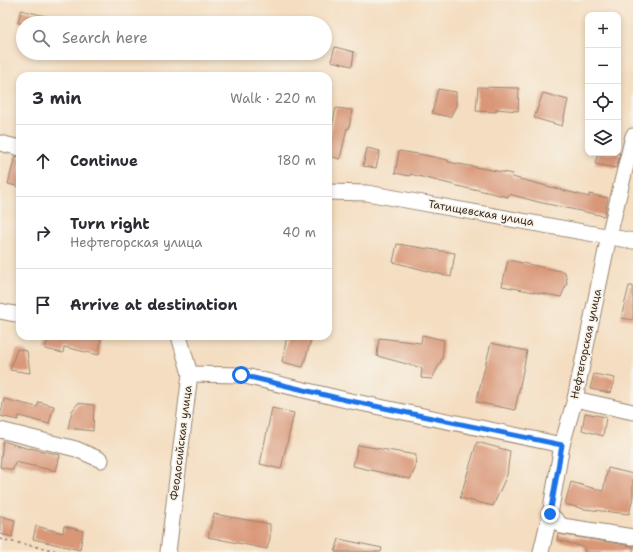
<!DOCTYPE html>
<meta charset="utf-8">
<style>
body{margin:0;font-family:"Shantell Sans",sans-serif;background:#f2f2f3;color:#2b2b33}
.controls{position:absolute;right:12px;top:12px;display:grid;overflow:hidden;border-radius:8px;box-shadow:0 2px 6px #0003}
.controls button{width:36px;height:36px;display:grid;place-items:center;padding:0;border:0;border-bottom:1px solid #e1e1e2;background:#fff;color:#2b2b33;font:20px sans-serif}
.stop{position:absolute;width:12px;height:12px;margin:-9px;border:3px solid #1a73e8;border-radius:50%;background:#fff}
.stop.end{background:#1a73e8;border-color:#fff;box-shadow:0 1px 4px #0008}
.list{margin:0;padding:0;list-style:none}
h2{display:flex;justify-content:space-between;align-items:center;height:52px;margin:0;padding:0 16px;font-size:17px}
h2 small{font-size:13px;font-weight:400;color:#7c7c81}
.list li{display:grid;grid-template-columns:26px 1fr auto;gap:12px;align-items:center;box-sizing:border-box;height:72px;padding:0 16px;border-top:1px solid #e1e1e2}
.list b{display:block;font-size:15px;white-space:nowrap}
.list p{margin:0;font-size:13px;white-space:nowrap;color:#7c7c81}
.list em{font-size:13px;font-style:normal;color:#7c7c81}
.icon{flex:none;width:22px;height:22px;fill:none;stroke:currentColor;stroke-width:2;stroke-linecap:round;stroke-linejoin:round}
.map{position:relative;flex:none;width:633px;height:552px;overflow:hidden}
.search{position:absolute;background:#fff;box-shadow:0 2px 6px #0003;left:16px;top:16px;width:316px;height:44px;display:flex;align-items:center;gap:10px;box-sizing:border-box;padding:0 14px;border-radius:22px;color:#7c7c81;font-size:15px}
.panel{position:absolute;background:#fff;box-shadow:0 2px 6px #0003;left:16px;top:72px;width:316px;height:268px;border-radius:12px}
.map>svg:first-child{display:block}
</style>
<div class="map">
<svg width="633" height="552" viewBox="0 0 633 552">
<rect width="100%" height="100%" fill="#f7f3e8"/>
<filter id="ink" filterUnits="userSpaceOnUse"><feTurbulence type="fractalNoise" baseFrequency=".025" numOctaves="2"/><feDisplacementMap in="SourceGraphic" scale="8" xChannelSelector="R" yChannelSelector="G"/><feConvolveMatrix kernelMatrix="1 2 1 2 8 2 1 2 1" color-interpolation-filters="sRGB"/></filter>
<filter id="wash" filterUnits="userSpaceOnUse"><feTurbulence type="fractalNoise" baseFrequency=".012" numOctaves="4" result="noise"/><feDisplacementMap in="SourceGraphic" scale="16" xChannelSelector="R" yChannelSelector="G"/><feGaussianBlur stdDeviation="0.9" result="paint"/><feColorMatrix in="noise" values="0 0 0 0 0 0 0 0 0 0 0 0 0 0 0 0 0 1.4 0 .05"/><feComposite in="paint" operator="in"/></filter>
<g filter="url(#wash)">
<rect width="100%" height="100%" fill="#f4ddc0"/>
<g id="blocks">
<g fill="#d99778">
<polygon points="21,10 61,20 60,23 18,23"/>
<polygon points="335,47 354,52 352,66 331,61"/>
<polygon points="478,87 519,88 518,111 496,109 496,112 476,111"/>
<polygon points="438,89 456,92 456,106 450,117 432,113"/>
<polygon points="543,93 568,100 562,126 534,118"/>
<polygon points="336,108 352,110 349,129 347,128 340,159 328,156 328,145"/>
<polygon points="367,148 380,151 376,168 363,166"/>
<polygon points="399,151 424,155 448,160 448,162 513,174 512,177 589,197 589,194 608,198 604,216 538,202 509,194 508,197 474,189 474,190 410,174 410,176 395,173"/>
<polygon points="598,153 620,153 616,168 595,164"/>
<polygon points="15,156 20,157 20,187 8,184"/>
<polygon points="397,244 455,253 451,277 393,262"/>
<polygon points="508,260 565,272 567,283 561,297 502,286"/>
<polygon points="629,286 633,286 633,320 621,318"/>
<polygon points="422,335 444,340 442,359 432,379 421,378 422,368 377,356 379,338 421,343"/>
<polygon points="49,336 101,337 99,355 64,347 63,353 45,349"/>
<polygon points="287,336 312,336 303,367 282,362"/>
<polygon points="491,343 527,351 515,410 476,402"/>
<polygon points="17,349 27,351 30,373 10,370"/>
<polygon points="594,374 615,378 610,393 590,389"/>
<polygon points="4,399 37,407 39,402 54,406 49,424 19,416 18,420 0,416"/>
<polygon points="78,403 94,405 93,431 68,428 72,411"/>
<polygon points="272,408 294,413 281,469 260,464"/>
<polygon points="585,413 606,417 603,436 582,430"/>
<polygon points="3,441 29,449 30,448 60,455 56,471 15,462 13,470 0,467"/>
<polygon points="477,442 510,451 507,475 493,506 460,498"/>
<polygon points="358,445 416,455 415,469 410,479 353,466"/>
<polygon points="608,468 633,474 633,497 629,514 584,509 565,504 571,482 603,491"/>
<polygon points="214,514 270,524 270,538 267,549 208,537"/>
<polygon points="0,516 15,520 12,537 0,534"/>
<polygon points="36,526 63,533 64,526 83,531 80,550 33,539"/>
<polygon points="558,534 633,546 633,552 584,552 585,547 557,540"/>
<polygon points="339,539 382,548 381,552 335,552"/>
</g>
</g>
</g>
<g filter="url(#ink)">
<use href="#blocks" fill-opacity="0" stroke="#98846f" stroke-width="1"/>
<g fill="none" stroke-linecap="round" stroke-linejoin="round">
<defs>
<g id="minor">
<polyline points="0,143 20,148"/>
<polyline points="328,192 367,193 633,241"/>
<polyline points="0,311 20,315"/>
<polyline points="190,374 241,375 346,400 562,445"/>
<polyline points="575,399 633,412"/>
<polyline points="0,430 76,449 101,460"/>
<polyline points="550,514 562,526 633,537"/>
<polyline points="168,552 190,374 179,336"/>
<polyline points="541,552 550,514 562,445 575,399 609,236 633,136"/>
</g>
</defs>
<use href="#minor" stroke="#98846f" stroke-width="17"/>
<polyline stroke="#98846f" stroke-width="2" stroke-dasharray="3 3" stroke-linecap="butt" points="0,539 61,552"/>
<use href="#minor" stroke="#fff" stroke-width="15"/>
</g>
</g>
<g fill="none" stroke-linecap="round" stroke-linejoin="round" filter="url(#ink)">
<polyline stroke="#1a73e8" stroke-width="5" points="241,375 346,400 562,445 550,514"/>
</g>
<g text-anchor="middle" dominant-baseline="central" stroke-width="3.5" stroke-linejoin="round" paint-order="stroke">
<g font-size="11" fill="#3b2a1e" stroke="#f7f3e8">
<text transform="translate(481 213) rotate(10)">Татищевская улица</text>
<text transform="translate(586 344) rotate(-78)">Нефтегорская улица</text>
<text transform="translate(181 443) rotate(-83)">Феодосийская улица</text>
</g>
</g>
</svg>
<div class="controls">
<button>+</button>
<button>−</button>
<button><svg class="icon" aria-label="locate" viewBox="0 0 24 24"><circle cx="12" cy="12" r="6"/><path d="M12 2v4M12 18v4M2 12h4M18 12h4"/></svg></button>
<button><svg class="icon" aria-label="layers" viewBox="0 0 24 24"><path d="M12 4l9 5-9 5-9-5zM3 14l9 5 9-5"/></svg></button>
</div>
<div class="stop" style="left:241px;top:375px"></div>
<div class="stop end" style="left:550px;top:514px"></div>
<div class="search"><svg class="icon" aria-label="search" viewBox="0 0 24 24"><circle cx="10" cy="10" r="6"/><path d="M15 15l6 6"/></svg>Search here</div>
<section class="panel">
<h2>3 min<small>Walk · 220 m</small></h2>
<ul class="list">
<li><svg class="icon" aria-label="ahead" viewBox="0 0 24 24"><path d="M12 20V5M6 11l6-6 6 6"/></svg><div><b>Continue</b></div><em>180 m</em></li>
<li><svg class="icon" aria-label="right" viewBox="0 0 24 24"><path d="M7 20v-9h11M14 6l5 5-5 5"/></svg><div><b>Turn right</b><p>Нефтегорская улица</p></div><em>40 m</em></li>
<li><svg class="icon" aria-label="arrive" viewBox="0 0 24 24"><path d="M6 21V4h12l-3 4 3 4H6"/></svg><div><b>Arrive at destination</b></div></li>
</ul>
</section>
</div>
